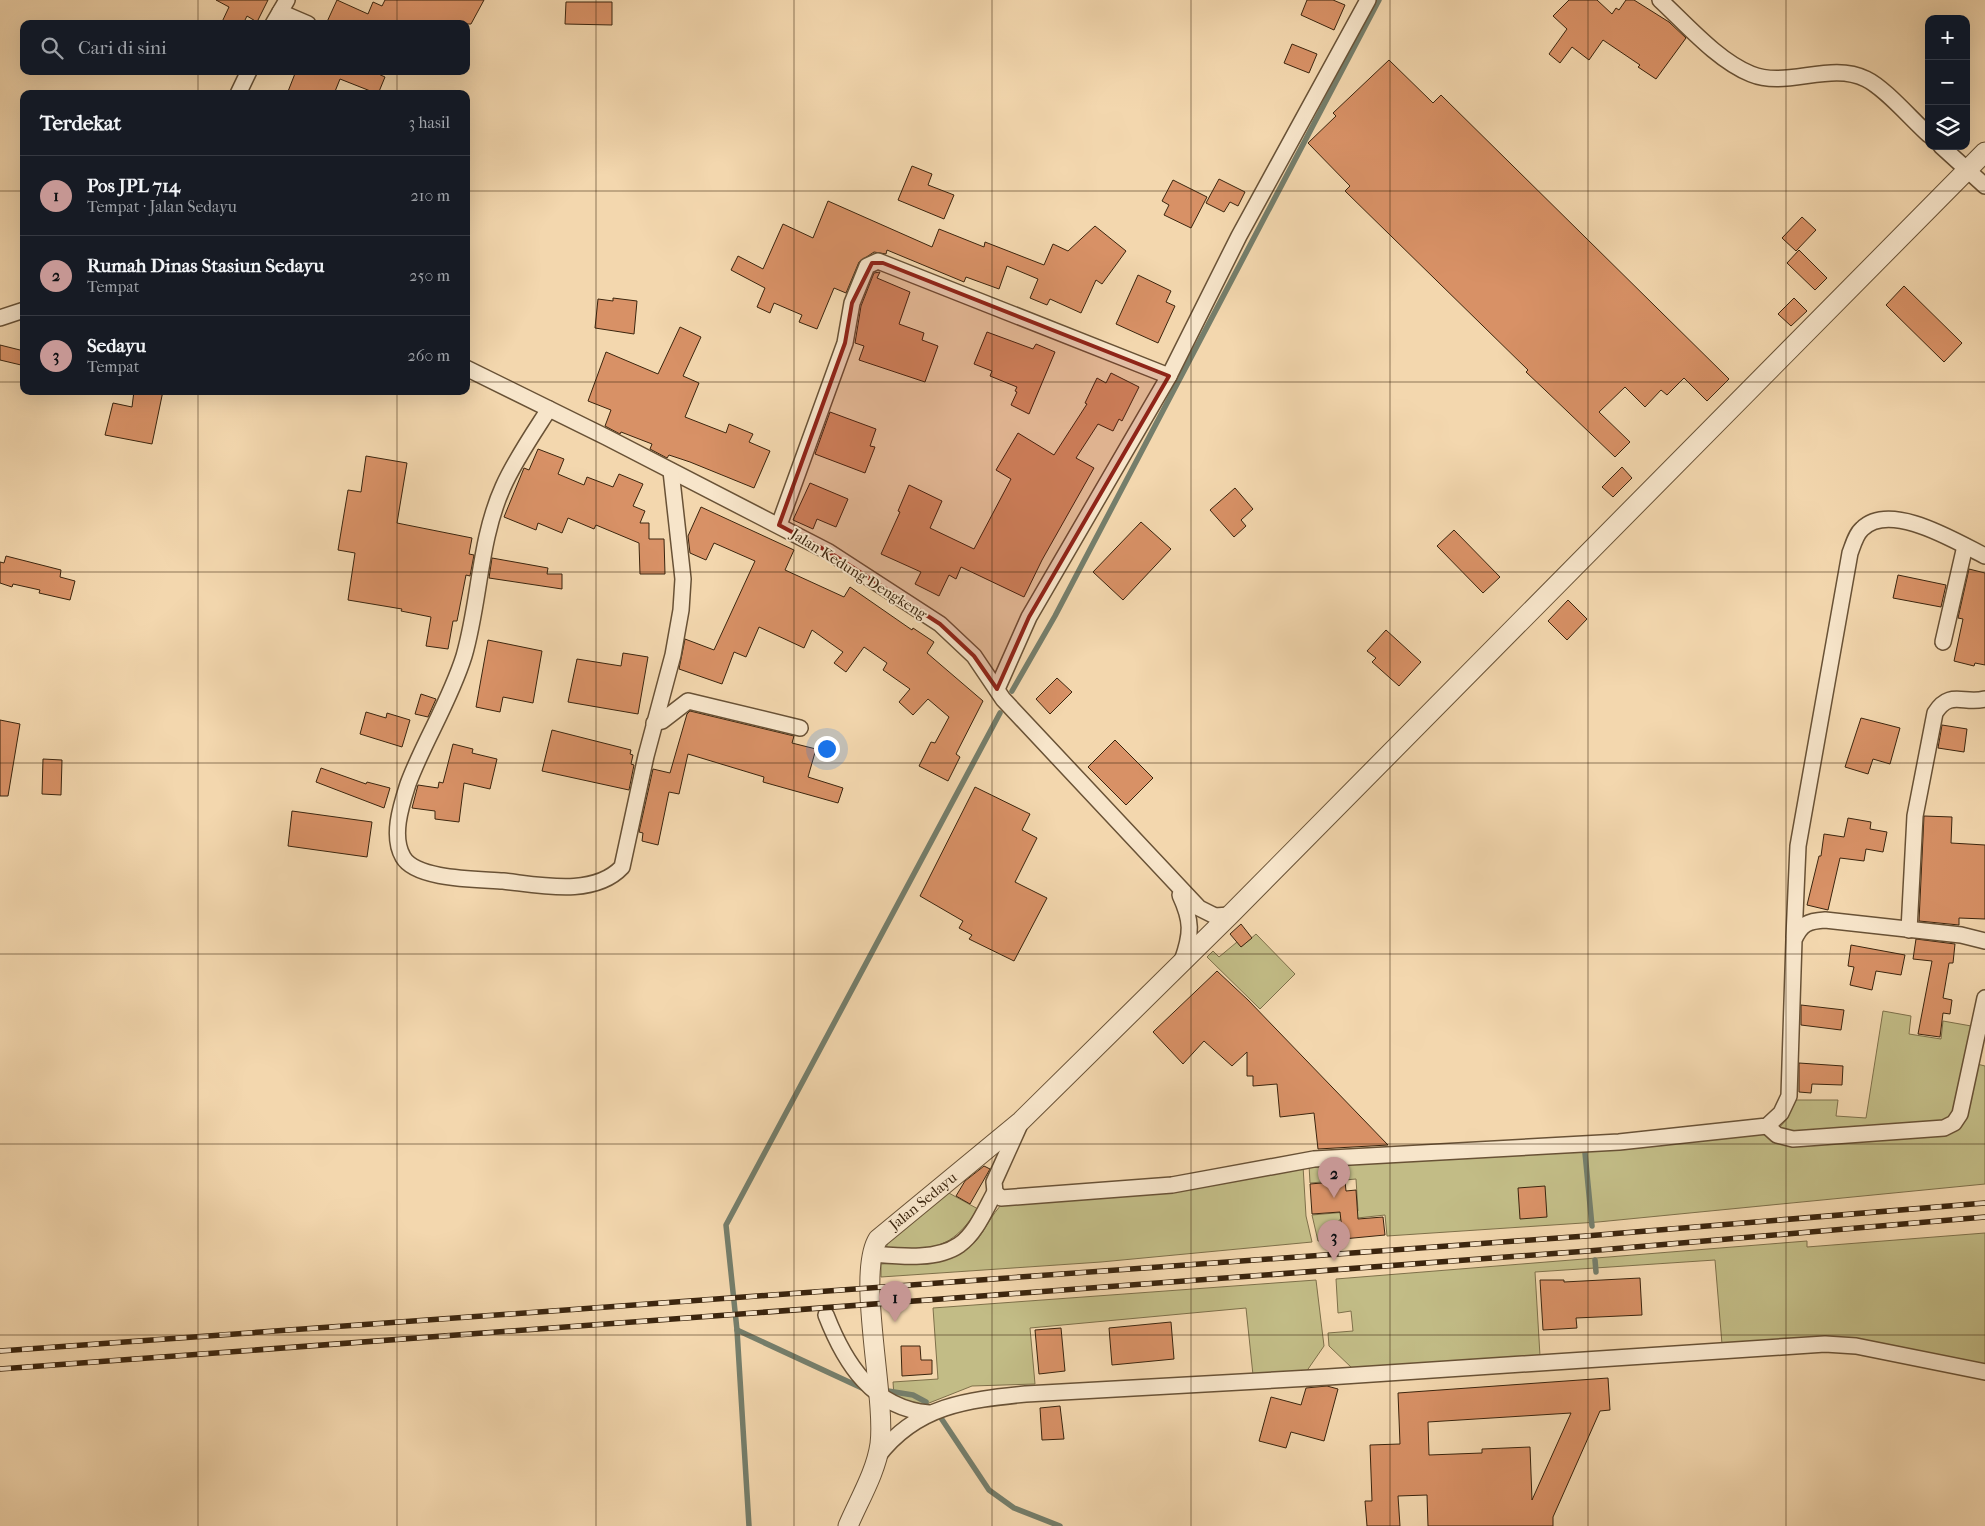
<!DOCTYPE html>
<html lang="id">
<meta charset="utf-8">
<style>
body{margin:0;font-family:"IM FELL French Canon",serif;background:#242831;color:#f1f3f6}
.controls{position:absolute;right:15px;top:15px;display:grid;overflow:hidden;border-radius:10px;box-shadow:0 5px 20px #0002}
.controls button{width:45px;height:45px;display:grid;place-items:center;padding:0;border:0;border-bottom:1px solid #363941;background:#171b24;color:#f1f3f6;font:25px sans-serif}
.you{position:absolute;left:826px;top:748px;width:18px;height:18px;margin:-12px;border:4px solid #fff;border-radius:50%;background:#1a73e8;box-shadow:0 0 0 8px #1a73e833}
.badge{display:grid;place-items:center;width:32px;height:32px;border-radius:50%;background:#c59692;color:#111;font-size:16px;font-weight:700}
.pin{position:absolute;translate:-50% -41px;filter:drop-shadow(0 1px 2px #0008)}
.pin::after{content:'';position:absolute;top:26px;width:18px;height:15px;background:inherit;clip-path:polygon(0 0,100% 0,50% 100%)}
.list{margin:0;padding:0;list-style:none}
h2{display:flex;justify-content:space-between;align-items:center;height:65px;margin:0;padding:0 20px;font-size:21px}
h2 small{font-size:16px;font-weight:400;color:#9ea1a6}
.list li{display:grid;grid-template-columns:32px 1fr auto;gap:15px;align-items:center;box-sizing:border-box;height:80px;padding:0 20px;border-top:1px solid #363941}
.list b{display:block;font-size:19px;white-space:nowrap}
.list p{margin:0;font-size:16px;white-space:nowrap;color:#9ea1a6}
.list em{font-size:16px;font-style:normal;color:#9ea1a6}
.icon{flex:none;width:28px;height:28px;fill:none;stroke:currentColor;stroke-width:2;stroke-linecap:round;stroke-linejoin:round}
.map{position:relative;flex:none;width:1985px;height:1526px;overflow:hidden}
.search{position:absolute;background:#171b24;box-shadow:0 5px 20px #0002;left:20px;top:20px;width:450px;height:55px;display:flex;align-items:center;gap:12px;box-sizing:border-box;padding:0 18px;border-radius:10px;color:#9ea1a6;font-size:19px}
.panel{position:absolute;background:#171b24;box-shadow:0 5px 20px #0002;left:20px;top:90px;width:450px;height:305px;border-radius:10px}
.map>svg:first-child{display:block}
</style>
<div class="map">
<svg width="1985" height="1526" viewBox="0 0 1985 1526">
<rect width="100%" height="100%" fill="#f3d7ae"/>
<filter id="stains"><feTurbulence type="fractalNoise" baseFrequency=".004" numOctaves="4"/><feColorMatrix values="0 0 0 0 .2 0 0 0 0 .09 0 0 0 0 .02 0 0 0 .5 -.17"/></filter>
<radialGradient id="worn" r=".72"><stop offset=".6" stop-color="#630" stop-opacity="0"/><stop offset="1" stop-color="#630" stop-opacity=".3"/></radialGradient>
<g fill="#c2bc86" stroke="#7e704a">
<polygon points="1256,934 1295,974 1260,1009 1207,957 1213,951 1219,957 1237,942 1241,947"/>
<polygon points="1883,1011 1911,1016 1909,1034 1941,1039 1943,1021 1977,1027 1969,1062 1985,1066 1985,1184 1598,1222 1387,1236 1385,1215 1339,1220 1341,1239 1318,1241 1312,1215 1358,1211 1356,1179 1310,1183 1309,1165 1779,1128 1787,1119 1796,1100 1838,1100 1836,1116 1866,1118"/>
<path d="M1303,1166L1306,1216L1312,1242L1101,1262L881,1277V1264C912,1262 954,1266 976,1241C986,1229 991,1215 1003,1203Z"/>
<path d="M947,1192L978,1209C950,1251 934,1249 886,1249L888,1241Z"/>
<polygon points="1985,1233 1985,1364 1856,1338 1827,1338 1722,1344 1715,1260 1535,1272 1540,1356 1353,1369 1329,1346 1328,1333 1353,1331 1351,1311 1338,1313 1336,1279 1807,1241 1807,1247"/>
<polygon points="1316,1280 1324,1346 1306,1372 1253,1375 1246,1308 1030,1328 1035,1384 972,1386 924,1405 914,1404 894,1396 893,1382 938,1379 933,1308"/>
</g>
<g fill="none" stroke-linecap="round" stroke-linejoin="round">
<g stroke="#757e6b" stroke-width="5.5">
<polyline points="1012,691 1055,616 1379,0"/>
<polyline points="1585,1153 1592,1226"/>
<polyline points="1595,1260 1596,1272"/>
<polyline points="737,1330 862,1388"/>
<polyline points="888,1391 913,1395 926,1402"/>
<polyline points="941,1418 989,1490 1014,1508 1060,1526"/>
<polyline points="749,1526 737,1330 726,1225 1000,713"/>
</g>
</g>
<g fill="#d89166" stroke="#3b250e" fill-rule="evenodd">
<polygon points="216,0 268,0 257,22 247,16 243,24 221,24 229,7"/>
<polygon points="337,0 368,14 373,2 382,6 385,0 484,0 471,24 326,24"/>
<polygon points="1307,0 1333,0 1345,5 1334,30 1301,15"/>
<polygon points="1569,0 1597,0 1612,14 1616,8 1619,10 1626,0 1634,0 1669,22 1686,38 1656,79 1638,67 1640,65 1603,40 1589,60 1572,47 1560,63 1549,54 1567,29 1553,16"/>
<polygon points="566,2 612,2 612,25 565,24"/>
<polygon points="1292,44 1317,54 1309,73 1284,63"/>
<polygon points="1389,60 1433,103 1441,95 1729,379 1707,401 1684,378 1667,395 1661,390 1645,407 1625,387 1599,412 1630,442 1615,457 1545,390 1526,372 1528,370 1345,191 1350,186 1308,143 1336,116 1333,113"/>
<polygon points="296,71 372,71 385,77 378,94 340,79 334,94 287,94"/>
<polygon points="912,166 932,174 928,185 954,195 944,219 898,200"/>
<polygon points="1219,179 1245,192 1238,206 1230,202 1224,212 1206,203"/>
<polygon points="1173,180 1207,197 1191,228 1164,215 1169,205 1162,201"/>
<polygon points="828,201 932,247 939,229 984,247 985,242 1044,265 1053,244 1068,251 1095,226 1126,251 1102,284 1096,280 1081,313 1050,299 1047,305 1030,298 1038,279 1007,266 999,289 966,277 964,282 887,250 886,254 874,252 859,262 846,293 834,288 817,329 799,322 802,315 774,303 770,313 757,307 765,288 731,270 738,256 763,269 783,224 813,238"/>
<polygon points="1802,217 1816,230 1796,251 1782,238"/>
<polygon points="1799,250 1827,278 1815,290 1787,263"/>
<polygon points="880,272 877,278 910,292 899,324 924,333 922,340 938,346 925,382 859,360 864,346 855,343 861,306 874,273"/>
<polygon points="1138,275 1171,291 1166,302 1175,306 1158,343 1116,324"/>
<polygon points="1904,286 1962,343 1944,362 1886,305"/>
<polygon points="613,298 637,301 634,334 595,328 598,299 613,301"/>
<polygon points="1794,298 1807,311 1791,326 1778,314"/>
<polygon points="680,327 701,337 683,376 699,383 685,417 726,433 729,424 753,434 749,442 770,451 754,488 690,462 669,455 667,458 650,449 652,444 621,432 620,434 605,426 611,410 588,401 606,352 658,374"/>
<polygon points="987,332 1033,349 1036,344 1055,352 1029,414 1011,405 1017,392 1015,391 1017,387 990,376 992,371 974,364"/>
<polygon points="0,345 24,351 21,365 0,360"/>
<polygon points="1111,373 1139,387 1122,421 1119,419 1113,431 1098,424 1076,458 1094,468 1042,560 1024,597 961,567 956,579 949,575 939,596 915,584 921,572 881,554 900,512 898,511 909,485 942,501 930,528 974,549 1011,479 996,470 1018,433 1054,455 1087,404 1085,403 1097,378 1106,383"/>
<polygon points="134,391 163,391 152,444 105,435 113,403 132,407"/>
<polygon points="830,412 876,429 870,446 875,447 865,473 815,454"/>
<polygon points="538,449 564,459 558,474 584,485 587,477 613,487 619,474 643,484 633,506 645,511 640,523 649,523 649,539 664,539 665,574 640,574 639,543 596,525 594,529 568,518 562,533 538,523 536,530 504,517 524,468 529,470"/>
<polygon points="366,456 407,463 397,523 472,538 469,554 474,555 470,576 466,575 457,621 453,621 448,649 426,646 431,617 401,611 402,609 348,600 355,553 338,550 348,490 361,492"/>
<polygon points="1622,467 1632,478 1613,497 1602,487"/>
<polygon points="810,483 848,499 836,527 817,519 813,529 793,520"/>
<polygon points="1235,488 1253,509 1241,520 1246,526 1234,537 1210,510"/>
<polygon points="701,507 794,550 785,570 844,597 850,587 912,630 913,628 934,642 927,653 983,701 956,754 960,757 948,781 919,766 931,742 935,743 949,717 928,699 913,715 899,702 910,689 883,670 887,663 864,647 846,672 834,663 843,652 812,630 804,648 759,627 746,657 734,652 722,684 679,669 685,639 714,650 755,561 714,543 706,560 690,553 688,536"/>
<polygon points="1141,522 1171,549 1123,600 1093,572"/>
<polygon points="1454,530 1500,577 1483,593 1437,546"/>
<polygon points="6,556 61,570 60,577 75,581 70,600 39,593 40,590 13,584 12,587 0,583 0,562 4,563"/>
<polygon points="492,558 548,568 547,574 562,574 562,589 489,578"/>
<polygon points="1969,569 1985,573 1985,665 1975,663 1974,666 1954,661 1963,619 1958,618"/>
<polygon points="1898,575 1946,585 1941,607 1893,598"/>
<polygon points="1568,600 1587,619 1567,640 1548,621"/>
<polygon points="1386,630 1421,662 1399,686 1372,662 1376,658 1367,651"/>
<polygon points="488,640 542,651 533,703 503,697 500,712 476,707"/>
<polygon points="623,653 648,657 638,714 568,702 577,659 621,666"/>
<polygon points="1057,678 1072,692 1050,714 1036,699"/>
<polygon points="421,694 436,699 428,717 415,714"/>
<polygon points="690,711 794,736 792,743 816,749 808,777 843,788 838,803 763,782 764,777 688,754 679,794 669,792 658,845 642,841 643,833 639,832 653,769 670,773 687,714"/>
<polygon points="366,712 386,718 387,713 410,720 402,747 360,734"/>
<polygon points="1861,718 1900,728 1890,764 1873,759 1868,774 1845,767"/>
<polygon points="0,720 20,724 8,796 0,796"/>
<polygon points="1942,725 1967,729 1964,752 1938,748"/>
<polygon points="552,730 631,750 630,754 633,755 631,764 634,765 629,790 542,771"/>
<polygon points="1115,740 1153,778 1126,805 1088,767"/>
<polygon points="453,744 473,749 472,753 497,759 490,789 464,783 459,822 435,819 435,811 412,808 418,785 438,788 439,782 443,783"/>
<polygon points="43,759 62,760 61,795 42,794"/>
<polygon points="321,768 366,784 367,782 390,788 384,808 316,782"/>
<polygon points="975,787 1030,814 1022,830 1037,838 1015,882 1047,898 1014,961 969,939 972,935 959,928 963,921 920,896"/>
<polygon points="292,811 372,822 367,857 288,846"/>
<polygon points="1924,816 1952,817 1951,843 1985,845 1985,919 1959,918 1959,925 1919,921"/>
<polygon points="1848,818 1871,822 1870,829 1887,832 1883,852 1866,849 1864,861 1840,858 1828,910 1807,905 1819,856 1821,856 1824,834 1844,837"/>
<polygon points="1241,924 1252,938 1241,947 1230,934"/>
<polygon points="1916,939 1955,944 1953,963 1949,963 1943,998 1952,1000 1950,1014 1943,1013 1940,1037 1918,1034 1932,961 1913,959"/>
<polygon points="1851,945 1905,955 1901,975 1876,971 1872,990 1850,985 1854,967 1848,966"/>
<polygon points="1217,971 1248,1000 1388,1145 1318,1149 1314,1113 1280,1117 1277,1084 1253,1086 1253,1076 1247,1076 1247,1052 1232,1066 1204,1041 1183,1064 1153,1032"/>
<polygon points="1801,1005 1844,1010 1841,1030 1801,1025"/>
<polygon points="1799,1063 1843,1066 1842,1085 1812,1084 1811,1093 1799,1092"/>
<polygon points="984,1166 990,1169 970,1204 956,1196 965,1181"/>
<polygon points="1345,1181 1346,1191 1356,1190 1358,1219 1383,1217 1385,1235 1343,1239 1340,1212 1312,1214 1310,1184"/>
<polygon points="1545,1186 1547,1217 1520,1219 1518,1188"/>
<polygon points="1640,1278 1642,1315 1576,1318 1577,1328 1543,1330 1540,1280 1564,1280 1564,1282"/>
<polygon points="1171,1322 1174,1359 1112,1365 1109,1328"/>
<polygon points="1061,1328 1065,1371 1039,1374 1035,1330"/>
<polygon points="901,1346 920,1346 921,1360 932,1360 932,1374 902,1376"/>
<path d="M1608,1378L1610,1410L1600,1411L1553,1517V1526H1428L1427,1495L1398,1496L1400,1526H1367L1365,1501H1372L1370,1445L1400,1444L1398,1393ZM1571,1413L1532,1500L1530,1447L1482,1449V1453L1429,1455L1428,1422Z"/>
<polygon points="1327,1386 1338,1389 1324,1441 1291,1432 1286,1448 1259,1441 1271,1397 1301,1405 1306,1388"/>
<polygon points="1060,1406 1064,1439 1042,1440 1040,1408"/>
</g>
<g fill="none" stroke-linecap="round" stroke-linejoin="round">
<defs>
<g id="minor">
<path d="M1660,0C1686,24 1718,61 1751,74C1787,89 1830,61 1866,79C1885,88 1912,120 1929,135"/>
<polyline points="280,12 308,24"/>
<polyline points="273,24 287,0"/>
<polyline points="238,94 249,71"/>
<polyline points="1941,146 1985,186"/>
<polyline points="0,318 24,310"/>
<polyline points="466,368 606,437 829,552 940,624 974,656 1003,699 1199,908 1215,916 1230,915"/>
<path d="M549,409C533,434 515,460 503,487C479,540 480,601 464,656C450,701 424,741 408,784C401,806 391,836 403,857C416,880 479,879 503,881C540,885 594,897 622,867L646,756L673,655L681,610L683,579L671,471"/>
<polyline points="779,525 845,343 852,303 867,266 878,261 883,263 1169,376"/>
<polyline points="1943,642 1965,546"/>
<polyline points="997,689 1029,617 1169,376 1239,236 1368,0"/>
<polyline points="654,723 662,721 688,701 800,728"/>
<path d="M1180,895C1192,921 1192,933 1182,961"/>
<path d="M1909,930L1915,816L1935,713C1950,689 1964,705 1985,699"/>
<path d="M1794,937L1798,846L1850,553C1853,545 1856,534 1862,529C1890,501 1955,541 1985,556"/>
<path d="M1021,1122L994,1182L995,1192L1001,1198L1172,1185L1314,1159L1619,1142L1767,1126L1781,1113L1789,1096L1794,940C1801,924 1808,921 1825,920L1961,935L1985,941"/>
<polyline points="1767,1126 1777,1135 1793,1139 1944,1128 1954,1123 1960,1114 1985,998"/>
<path d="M872,1254C897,1256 936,1261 959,1245C976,1233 985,1210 995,1192"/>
<path d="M826,1315C845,1364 873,1408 929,1413"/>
<path d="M878,1456C917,1405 967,1400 1026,1394L1328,1377L1825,1344L1856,1346L1985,1372"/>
</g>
<path id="tertiary" d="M848,1526C859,1500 876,1472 880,1444C886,1396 856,1274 878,1239L1021,1121L1230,915L1985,152"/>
</defs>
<use href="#minor" stroke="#695236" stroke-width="18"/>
<use href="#tertiary" stroke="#695236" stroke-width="21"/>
<use href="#minor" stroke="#f7e5ca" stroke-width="15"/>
<use href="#tertiary" stroke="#f7e5ca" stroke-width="19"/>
<defs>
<g id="rail">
<polyline points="0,1351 1586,1236 1985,1203"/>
<polyline points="0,1369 1588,1251 1985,1217"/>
</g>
</defs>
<use href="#rail" stroke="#3b250e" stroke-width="5.5"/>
<use href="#rail" stroke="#f7e5ca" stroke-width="4" stroke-dasharray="11" stroke-linecap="butt"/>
</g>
<path fill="#8f2418" fill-opacity="0.2" stroke="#8f2418" stroke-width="4" stroke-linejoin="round" d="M872,263H883L1169,376L1029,617L997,689L974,656L940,624L829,552L779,525L845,343L852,303Z"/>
<path fill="none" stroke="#3b250e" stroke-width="1" stroke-opacity="0.55" d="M198,0V24M397,0V24M596,0V1526M794,0V1526M992,0V1526M1191,0V1526M1390,0V1526M1588,0V1526M1786,0V1526M198,71V94M397,71V94M0,191H24M466,191H1985M0,382H24M466,382H1985M198,391V1526M397,391V1526M0,572H1985M0,763H1985M0,954H1985M0,1144H1985M0,1335H1985"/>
<g text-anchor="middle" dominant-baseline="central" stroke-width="4" stroke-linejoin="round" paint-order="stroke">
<g font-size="15" fill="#3b250e" stroke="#f7e5ca">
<text transform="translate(859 574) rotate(32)">Jalan Kedung Dengkeng</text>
<text transform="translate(923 1201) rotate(-39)">Jalan Sedayu</text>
</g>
</g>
<rect width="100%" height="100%" filter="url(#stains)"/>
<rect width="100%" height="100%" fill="url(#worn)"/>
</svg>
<div class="controls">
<button>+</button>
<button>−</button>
<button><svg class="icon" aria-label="layers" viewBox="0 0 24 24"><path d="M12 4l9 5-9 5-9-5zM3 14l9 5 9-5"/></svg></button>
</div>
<div class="you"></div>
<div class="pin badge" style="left:895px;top:1322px">1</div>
<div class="pin badge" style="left:1334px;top:1198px">2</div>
<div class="pin badge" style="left:1334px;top:1261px">3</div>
<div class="search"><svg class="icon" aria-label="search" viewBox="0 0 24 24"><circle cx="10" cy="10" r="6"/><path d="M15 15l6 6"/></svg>Cari di sini</div>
<section class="panel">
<h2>Terdekat<small>3 hasil</small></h2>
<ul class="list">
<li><span class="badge">1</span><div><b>Pos JPL 714</b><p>Tempat · Jalan Sedayu</p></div><em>210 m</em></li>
<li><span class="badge">2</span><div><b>Rumah Dinas Stasiun Sedayu</b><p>Tempat</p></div><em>250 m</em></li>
<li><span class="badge">3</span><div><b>Sedayu</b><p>Tempat</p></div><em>260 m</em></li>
</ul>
</section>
</div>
